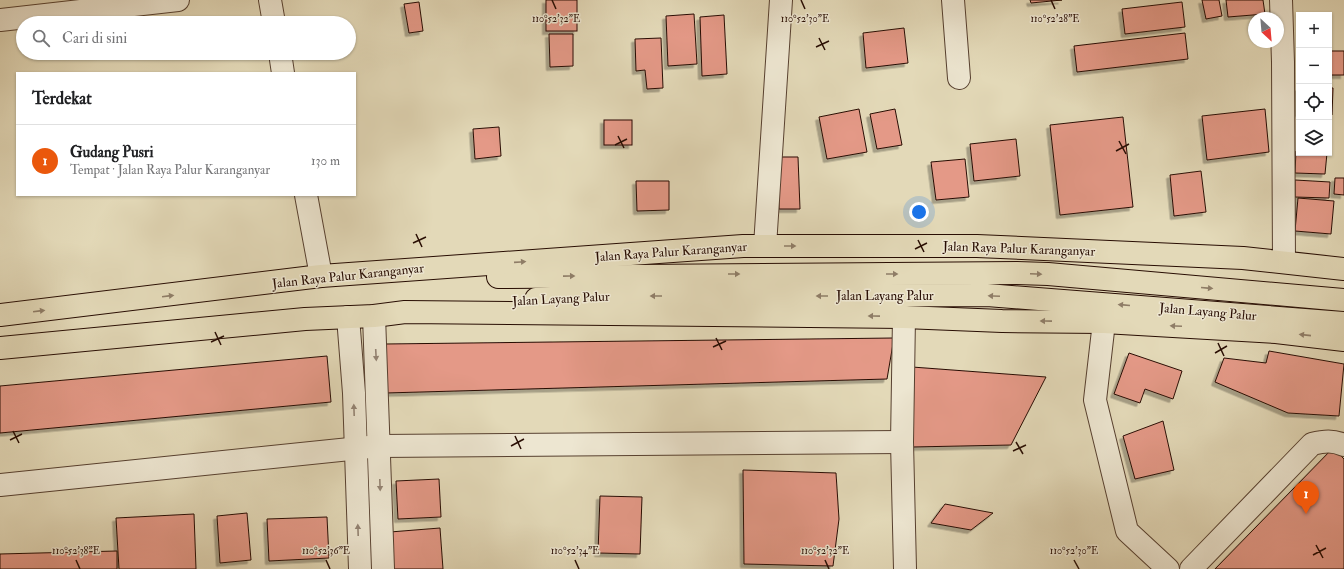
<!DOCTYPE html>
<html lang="id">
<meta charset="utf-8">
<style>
body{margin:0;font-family:"IM FELL Double Pica",serif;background:#f6f6f6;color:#202124}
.controls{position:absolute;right:12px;top:12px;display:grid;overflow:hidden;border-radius:0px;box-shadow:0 1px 3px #0004}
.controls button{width:36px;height:36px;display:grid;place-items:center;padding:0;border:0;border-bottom:1px solid #e0e0e0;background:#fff;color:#202124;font:20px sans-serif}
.compass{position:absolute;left:1248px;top:12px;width:36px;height:36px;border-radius:50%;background:#fff;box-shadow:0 1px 3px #0004;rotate:154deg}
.you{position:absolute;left:919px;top:212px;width:14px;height:14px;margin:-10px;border:3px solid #fff;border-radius:50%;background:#1a73e8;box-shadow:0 0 0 6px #1a73e833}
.badge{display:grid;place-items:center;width:26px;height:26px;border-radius:50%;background:#ea580c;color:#fff;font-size:13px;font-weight:700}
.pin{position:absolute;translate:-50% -33px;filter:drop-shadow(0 1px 2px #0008)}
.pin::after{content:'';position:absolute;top:21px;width:14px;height:12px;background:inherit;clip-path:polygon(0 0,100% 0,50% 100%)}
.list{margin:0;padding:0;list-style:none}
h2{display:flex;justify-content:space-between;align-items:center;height:52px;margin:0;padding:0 16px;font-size:17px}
h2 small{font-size:13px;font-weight:400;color:#757577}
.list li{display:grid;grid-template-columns:26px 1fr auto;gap:12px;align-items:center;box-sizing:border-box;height:72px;padding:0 16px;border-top:1px solid #e0e0e0}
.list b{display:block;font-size:15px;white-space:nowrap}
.list p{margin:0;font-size:13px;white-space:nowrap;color:#757577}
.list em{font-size:13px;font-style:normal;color:#757577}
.icon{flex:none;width:22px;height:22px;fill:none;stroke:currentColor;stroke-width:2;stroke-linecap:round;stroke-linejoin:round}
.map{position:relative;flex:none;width:1344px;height:569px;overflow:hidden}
.search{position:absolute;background:#fff;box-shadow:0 1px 3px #0004;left:16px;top:16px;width:340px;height:44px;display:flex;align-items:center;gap:10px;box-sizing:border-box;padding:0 14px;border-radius:22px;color:#757577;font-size:15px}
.panel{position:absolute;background:#fff;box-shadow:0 1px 3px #0004;left:16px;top:72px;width:340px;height:124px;border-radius:0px}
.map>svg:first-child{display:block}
</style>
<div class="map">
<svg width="1344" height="569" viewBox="0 0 1344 569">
<defs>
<filter id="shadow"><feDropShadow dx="-3.5" dy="3.5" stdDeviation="0" flood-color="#0004"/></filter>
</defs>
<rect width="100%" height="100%" fill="#e3d9b8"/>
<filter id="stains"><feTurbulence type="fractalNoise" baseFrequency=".005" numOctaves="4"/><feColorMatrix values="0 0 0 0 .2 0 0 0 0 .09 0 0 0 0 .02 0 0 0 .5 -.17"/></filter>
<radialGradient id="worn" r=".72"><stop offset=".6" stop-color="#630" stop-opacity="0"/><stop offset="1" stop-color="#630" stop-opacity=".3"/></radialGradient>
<g fill="#e49987" stroke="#280d03" filter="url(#shadow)">
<rect x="546" y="0" width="31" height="31"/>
<polygon points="1030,0 1062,0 1031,3"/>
<polygon points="1202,0 1219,0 1222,16 1206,19"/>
<polygon points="1226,0 1263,0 1265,14 1228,17"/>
<polygon points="419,2 423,31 409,33 404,4"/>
<polygon points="1182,2 1185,27 1125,34 1122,9"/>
<polygon points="694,14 697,64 668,66 666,16"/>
<polygon points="724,15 727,74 702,76 700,17"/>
<polygon points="904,28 908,63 866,68 863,33"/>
<polygon points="1185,33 1188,59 1077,72 1074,46"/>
<polygon points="549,34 573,34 573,66 550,67"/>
<polygon points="661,38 663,88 647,89 645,70 636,71 635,39"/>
<rect x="1329" y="51" width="15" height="24"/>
<polygon points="1299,87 1299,113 1297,113"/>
<polygon points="1329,88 1333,88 1332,115 1329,114"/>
<polygon points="859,109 867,152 827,159 819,117"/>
<polygon points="895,109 902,145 877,149 870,114"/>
<polygon points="1265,109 1269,152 1207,160 1202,116"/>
<polygon points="1123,117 1133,207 1060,215 1050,125"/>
<rect x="604" y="120" width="28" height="25"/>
<polygon points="499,127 501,156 475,159 473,129"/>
<polygon points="1016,139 1020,176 974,181 970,144"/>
<polygon points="1296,151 1299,153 1327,153 1325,174 1295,173"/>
<polygon points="778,157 798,157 800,209 779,209"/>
<polygon points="965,159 969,197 936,200 931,162"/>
<polygon points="1201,171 1206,212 1174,216 1170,175"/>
<polygon points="1335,178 1344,178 1344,195 1334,194"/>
<polygon points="1295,180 1330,182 1329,198 1295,197"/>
<polygon points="636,181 669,181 669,210 637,211"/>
<polygon points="1298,198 1334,201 1331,234 1295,231"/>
<polygon points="894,338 887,379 385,393 385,344"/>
<polygon points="1269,351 1344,364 1339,416 1288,413 1215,382 1224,358 1266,363"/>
<polygon points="1129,353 1182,371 1173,399 1145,389 1140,403 1114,394"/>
<polygon points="327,356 331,402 0,433 0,386"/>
<polygon points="912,367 1046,377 1011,445 912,447"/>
<polygon points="1163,421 1174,470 1135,479 1123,436"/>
<polygon points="1333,448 1344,459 1344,569 1215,569"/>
<polygon points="743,470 836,473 839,519 833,566 744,564"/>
<polygon points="439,479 441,517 398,519 396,481"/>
<polygon points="600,496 642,497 640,554 598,553"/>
<polygon points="945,504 993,513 971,530 931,523"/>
<polygon points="247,513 251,560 220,563 217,516"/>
<polygon points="194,514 196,569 119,569 116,518"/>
<polygon points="327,517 329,558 269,561 267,519"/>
<polygon points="440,528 443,569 393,569 390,532"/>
<polygon points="117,551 117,569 0,569 0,554"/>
</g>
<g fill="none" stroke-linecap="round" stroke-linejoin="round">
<defs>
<g id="minor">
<polyline points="270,0 274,23"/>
<polyline points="953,0 959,78"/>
<polyline points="1281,0 1283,62 1284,261"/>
<polyline points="0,20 178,0"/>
<polyline points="280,53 283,73"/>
<polyline points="306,195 321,276"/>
<polyline points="765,246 781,0"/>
<polyline points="374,316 383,569"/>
<polyline points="348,317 354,393 360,569"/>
<polyline points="904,317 902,442 905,569"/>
<polyline points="1104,322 1095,400 1127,531 1168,569"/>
<polyline points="0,485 379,446 902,442"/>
<path d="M1191,569L1312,444C1324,441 1333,440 1344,445"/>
</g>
<g id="major">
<polyline points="498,277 1017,273 1048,274 1344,300"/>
<polyline points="536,299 581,296 987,295 1344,323"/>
<polyline points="0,315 321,276 743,246 977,246 1243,258 1344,269"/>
<polyline points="0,348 305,319 374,316 405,312 904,317 1002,321 1104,322 1276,332 1344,340"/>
</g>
</defs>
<use href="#minor" stroke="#574030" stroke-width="24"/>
<use href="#major" stroke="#280d03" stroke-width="24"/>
<use href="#minor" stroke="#ede6d1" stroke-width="22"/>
<use href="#major" stroke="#e3d9b8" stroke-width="22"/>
</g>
<defs><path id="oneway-solid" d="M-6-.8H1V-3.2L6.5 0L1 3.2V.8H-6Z"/></defs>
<g fill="#8f7d67">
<use href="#oneway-solid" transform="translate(790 246)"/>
<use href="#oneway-solid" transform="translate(520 262) rotate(-4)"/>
<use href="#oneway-solid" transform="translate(734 274)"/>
<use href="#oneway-solid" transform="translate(892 274)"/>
<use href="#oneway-solid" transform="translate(1036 274) rotate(2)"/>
<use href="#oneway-solid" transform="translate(569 276) rotate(-1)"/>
<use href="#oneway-solid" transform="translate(1207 288) rotate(5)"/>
<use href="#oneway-solid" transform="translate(168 296) rotate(-7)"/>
<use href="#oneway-solid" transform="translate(656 296) rotate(180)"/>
<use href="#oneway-solid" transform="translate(822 296) rotate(180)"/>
<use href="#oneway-solid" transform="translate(994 296) rotate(-177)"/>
<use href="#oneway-solid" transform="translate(1124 305) rotate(-175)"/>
<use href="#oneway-solid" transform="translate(39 311) rotate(-7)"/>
<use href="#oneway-solid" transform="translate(874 316) rotate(-179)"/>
<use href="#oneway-solid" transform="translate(1046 321) rotate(-179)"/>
<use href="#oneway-solid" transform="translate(1176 326) rotate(-177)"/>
<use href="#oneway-solid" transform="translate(1305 335) rotate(-174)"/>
</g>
<g fill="#948474">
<use href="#oneway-solid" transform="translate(376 355) rotate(87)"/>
<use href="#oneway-solid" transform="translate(354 410) rotate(-92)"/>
<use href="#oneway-solid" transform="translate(380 485) rotate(88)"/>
<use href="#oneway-solid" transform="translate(358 530) rotate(-92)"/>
</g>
<path fill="none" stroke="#280d03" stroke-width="1.5" d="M552,0L556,9M801,0L805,9M1051,0L1055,9M819,38L825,50M816,47L829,41M618,136L624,148M1119,141L1126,154M615,145L627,139M1116,151L1129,144M416,234L422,247M918,240L924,252M413,243L426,237M915,249L927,243M215,332L221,345M716,338L722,350M211,342L224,336M1218,343L1224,356M713,347L726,341M1215,353L1227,346M13,431L19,443M515,436L521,449M10,440L22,434M1016,442L1023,454M511,446L524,439M1013,451L1026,445M1316,545L1323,558M1313,555L1326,548M76,560L80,569M326,560L330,569M575,560L579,569M825,560L829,569M1074,560L1079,569"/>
<g text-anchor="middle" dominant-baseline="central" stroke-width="3" stroke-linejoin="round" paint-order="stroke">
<g font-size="13" fill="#280d03" stroke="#ede6d1">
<text transform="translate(1019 249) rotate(2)">Jalan Raya Palur Karanganyar</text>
<text transform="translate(671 252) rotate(-4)">Jalan Raya Palur Karanganyar</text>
<text transform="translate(348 276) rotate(-6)">Jalan Raya Palur Karanganyar</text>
<text x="885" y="296">Jalan Layang Palur</text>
<text transform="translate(561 299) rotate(-3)">Jalan Layang Palur</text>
<text transform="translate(1208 312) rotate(5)">Jalan Layang Palur</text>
</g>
</g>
<g font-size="10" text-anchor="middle" fill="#280d03" stroke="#ede6d1" stroke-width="3" stroke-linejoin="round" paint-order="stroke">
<text x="556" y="22">110°52'32"E</text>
<text x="805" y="22">110°52'30"E</text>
<text x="1055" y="22">110°52'28"E</text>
<text x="76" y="554">110°52'38"E</text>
<text x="326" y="554">110°52'36"E</text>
<text x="575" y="554">110°52'34"E</text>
<text x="825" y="554">110°52'32"E</text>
<text x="1074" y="554">110°52'30"E</text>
</g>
<rect width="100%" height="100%" filter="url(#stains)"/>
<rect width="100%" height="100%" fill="url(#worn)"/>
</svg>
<div class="controls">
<button>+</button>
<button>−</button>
<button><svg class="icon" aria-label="locate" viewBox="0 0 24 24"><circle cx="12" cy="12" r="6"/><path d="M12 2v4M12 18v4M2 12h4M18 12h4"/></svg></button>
<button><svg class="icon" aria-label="layers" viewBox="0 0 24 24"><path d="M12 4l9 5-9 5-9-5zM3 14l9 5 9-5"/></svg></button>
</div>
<svg class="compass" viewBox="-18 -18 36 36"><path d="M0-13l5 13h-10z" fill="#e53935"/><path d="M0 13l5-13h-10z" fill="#757577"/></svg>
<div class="you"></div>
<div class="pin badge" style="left:1306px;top:514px">1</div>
<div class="search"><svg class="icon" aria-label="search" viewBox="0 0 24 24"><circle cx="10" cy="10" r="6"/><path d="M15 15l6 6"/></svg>Cari di sini</div>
<section class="panel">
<h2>Terdekat<small></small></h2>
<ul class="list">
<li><span class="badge">1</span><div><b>Gudang Pusri</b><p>Tempat · Jalan Raya Palur Karanganyar</p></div><em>130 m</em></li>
</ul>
</section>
</div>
